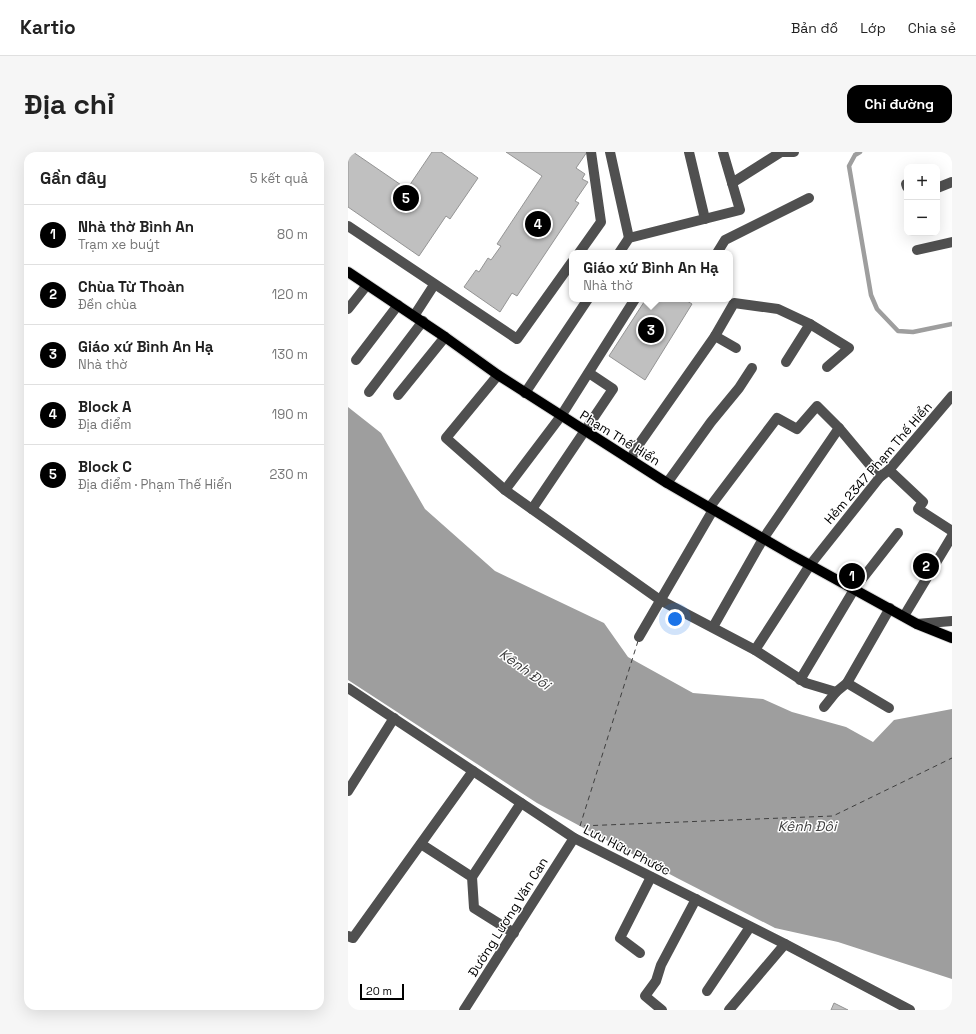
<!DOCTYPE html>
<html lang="vi">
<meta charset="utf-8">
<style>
body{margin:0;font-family:"Space Grotesk",sans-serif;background:#f6f6f6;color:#222}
.controls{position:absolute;right:12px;top:12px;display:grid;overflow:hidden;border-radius:8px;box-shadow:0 4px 16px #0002}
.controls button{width:36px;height:36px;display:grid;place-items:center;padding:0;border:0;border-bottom:1px solid #e0e0e0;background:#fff;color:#222;font:20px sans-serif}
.scale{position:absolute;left:12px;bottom:10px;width:44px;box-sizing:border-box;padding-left:4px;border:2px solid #000;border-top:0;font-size:11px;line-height:14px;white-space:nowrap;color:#000;-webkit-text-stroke:3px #fff;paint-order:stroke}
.you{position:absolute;left:327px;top:467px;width:14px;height:14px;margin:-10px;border:3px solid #fff;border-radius:50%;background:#1a73e8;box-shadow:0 0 0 6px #1a73e833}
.badge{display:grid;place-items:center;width:26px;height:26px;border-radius:50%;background:#000;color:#fff;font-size:13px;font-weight:700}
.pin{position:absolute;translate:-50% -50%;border:2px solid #fff;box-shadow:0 1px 4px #0006}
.popup{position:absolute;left:221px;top:98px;width:164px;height:52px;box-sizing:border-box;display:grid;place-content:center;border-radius:8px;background:#fff;filter:drop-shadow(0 1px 3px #0005);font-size:13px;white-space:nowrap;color:#767676}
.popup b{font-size:15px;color:#222}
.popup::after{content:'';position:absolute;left:50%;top:100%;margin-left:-8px;border:8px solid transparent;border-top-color:#fff}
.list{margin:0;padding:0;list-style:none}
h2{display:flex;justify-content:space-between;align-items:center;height:52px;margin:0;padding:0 16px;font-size:17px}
h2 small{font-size:13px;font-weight:400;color:#767676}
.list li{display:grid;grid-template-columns:26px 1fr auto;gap:12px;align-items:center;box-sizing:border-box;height:60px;padding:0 16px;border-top:1px solid #e0e0e0}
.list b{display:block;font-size:15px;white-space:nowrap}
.list p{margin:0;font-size:13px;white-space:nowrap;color:#767676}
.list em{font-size:13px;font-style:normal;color:#767676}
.map{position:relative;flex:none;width:604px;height:858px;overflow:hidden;border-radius:12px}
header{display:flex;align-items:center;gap:24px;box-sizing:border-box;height:56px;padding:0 20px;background:#fff;border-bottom:1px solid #e0e0e0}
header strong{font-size:19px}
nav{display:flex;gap:22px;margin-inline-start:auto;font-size:14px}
.intro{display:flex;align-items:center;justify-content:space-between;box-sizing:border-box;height:96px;padding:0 24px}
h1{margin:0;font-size:28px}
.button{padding:10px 18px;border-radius:12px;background:#000;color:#fff;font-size:14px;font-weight:700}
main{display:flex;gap:24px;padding:0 24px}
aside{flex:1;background:#fff;border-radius:12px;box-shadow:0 4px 16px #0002}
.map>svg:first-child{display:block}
</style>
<header>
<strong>Kartio</strong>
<nav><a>Bản đồ</a><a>Lớp</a><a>Chia sẻ</a></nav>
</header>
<div class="intro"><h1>Địa chỉ</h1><a class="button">Chỉ đường</a></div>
<main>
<aside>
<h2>Gần đây<small>5 kết quả</small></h2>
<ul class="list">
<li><span class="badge">1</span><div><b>Nhà thờ Bình An</b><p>Trạm xe buýt</p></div><em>80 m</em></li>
<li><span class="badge">2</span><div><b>Chùa Từ Thoàn</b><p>Đền chùa</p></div><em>120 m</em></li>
<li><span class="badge">3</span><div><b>Giáo xứ Bình An Hạ</b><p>Nhà thờ</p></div><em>130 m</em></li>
<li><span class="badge">4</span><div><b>Block A</b><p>Địa điểm</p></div><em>190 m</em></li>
<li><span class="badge">5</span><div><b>Block C</b><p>Địa điểm · Phạm Thế Hiển</p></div><em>230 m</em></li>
</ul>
</aside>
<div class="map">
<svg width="604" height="858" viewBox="0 0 604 858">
<rect width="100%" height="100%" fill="#fff"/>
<polygon fill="#9e9e9e" points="0,255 33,281 77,357 147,419 256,471 280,505 345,541 415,547 444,560 498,575 525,590 546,568 604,557 604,827 490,790 427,776 329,726 189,651 0,528"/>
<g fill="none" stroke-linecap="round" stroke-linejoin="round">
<polyline stroke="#9e9e9e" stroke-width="4.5" points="512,0 507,3 501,14 523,143 529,157 550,179 565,180 604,172"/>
<polyline stroke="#3f3f3f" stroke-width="1" stroke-dasharray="5 4" stroke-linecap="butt" points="290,489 232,674 485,664 604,606"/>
</g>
<g fill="#c0c0c0" stroke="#949494">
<polygon points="0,0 5,0 59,37 84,0 93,0 130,26 102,67 98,64 71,104 0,55"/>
<polygon points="158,0 239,0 228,16 237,22 234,27 240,30 227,49 231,51 169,144 164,141 152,160 116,135 128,118 131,120 140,106 143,108 153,94 149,92 194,24"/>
<polygon points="298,147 336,147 344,152 297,228 261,204"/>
<polygon points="486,851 500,858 483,858"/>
</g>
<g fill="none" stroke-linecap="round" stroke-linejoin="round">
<defs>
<polyline id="major" points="0,120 97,185 150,223 319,331 442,402 569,472 604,486"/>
</defs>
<use href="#major" stroke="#dbdbdb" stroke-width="12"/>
<g stroke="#505050" stroke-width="10">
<polyline points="262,0 281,86"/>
<polyline points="341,0 357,67"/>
<polyline points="384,31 433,0 446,0"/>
<polyline points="558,32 559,35"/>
<polyline points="589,36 604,30"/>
<polyline points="0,74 169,187 224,110"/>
<polyline points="569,98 604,90"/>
<polyline points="231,101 253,70 243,0"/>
<polyline points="271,101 281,86 392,58 375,0"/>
<polyline points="369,101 377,88 461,46"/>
<polyline points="0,157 19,133"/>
<polyline points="66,164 86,133"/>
<polyline points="367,184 388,196"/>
<polyline points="8,208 50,153"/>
<polyline points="438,210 462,172"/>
<polyline points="150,223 98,286 157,338 312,448 407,498 458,531 488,540"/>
<polyline points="21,240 75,169"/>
<polyline points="177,241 240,147"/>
<polyline points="50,243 97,185"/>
<polyline points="283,308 287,298 367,184 386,151 430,157 462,172 501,196 479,215"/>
<polyline points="541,318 575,350 570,357 604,379"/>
<polyline points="319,331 363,270 391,236 404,216"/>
<polyline points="157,338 213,264 287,147"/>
<polyline points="361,356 429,266 449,277 469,254 491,276 532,325"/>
<polyline points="184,357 265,237 241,221"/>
<polyline points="556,464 604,384"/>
<polyline points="569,472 604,469"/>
<polyline points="365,475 415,387 491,276"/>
<polyline points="291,485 365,358"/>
<polyline points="407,498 462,413 532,325 541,318 604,244"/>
<polyline points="452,528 507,436 550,381"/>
<polyline points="499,531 541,556"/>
<polyline points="0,536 226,686 437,792 562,858"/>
<polyline points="476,555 488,540 499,531 542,456"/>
<polyline points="0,639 46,566"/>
<polyline points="73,692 124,725 126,756 166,781"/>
<polyline points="124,725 173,651"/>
<polyline points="0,784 5,786 125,619"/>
<polyline points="292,801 272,786 303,725"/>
<polyline points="359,839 402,775"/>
<polyline points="116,858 226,686"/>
<polyline points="314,858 297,844 308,829 313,813 348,747"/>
<polyline points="381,858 437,792"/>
</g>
<use href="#major" stroke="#000" stroke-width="10"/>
</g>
<g text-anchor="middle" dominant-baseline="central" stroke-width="3" stroke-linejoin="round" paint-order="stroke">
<g font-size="13" fill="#000" stroke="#fff">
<text transform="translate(272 286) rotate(32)">Phạm Thế Hiển</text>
<text transform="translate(530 311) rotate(-49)">Hẻm 2347 Phạm Thế Hiển</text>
<text transform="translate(279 698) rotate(27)">Lưu Hữu Phước</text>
<text transform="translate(160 765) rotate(-58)">Đường Lương Văn Can</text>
</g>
<g font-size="14" font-style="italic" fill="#3f3f3f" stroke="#fff">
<text transform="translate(177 517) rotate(36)">Kênh Đôi</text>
<text x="459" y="674">Kênh Đôi</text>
</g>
</g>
</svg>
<div class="controls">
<button>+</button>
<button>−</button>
</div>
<div class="scale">20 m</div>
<div class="you"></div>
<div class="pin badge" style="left:504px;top:424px">1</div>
<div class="pin badge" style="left:578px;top:414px">2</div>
<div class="pin badge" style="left:303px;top:178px">3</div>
<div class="popup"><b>Giáo xứ Bình An Hạ</b>Nhà thờ</div>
<div class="pin badge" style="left:190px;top:72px">4</div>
<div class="pin badge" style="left:58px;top:46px">5</div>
</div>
</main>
